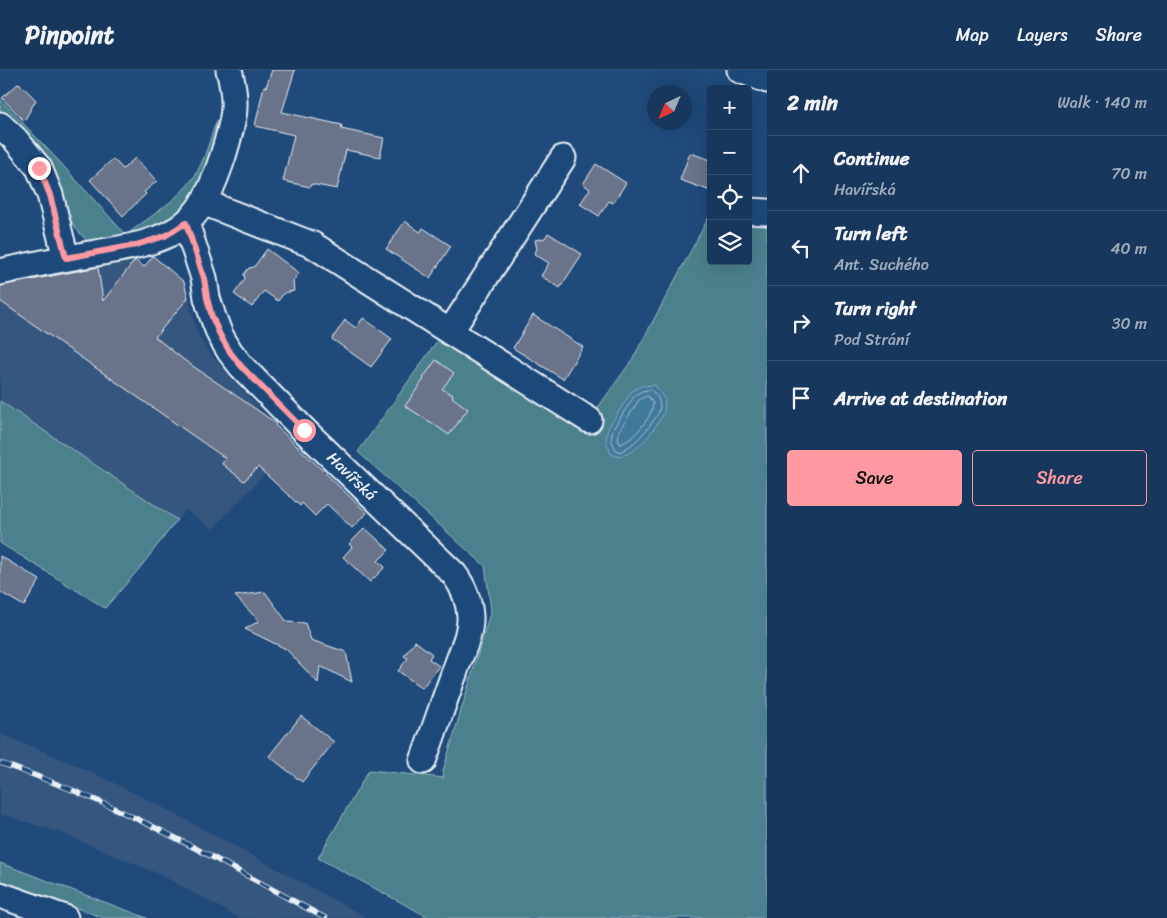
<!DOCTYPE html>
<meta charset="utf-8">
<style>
body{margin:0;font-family:Sriracha,sans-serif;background:#203f62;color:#f1f3f6}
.controls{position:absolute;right:15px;top:15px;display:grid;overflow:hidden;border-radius:5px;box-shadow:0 5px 20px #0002}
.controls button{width:45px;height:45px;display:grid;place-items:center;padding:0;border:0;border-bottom:1px solid #365272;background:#17385c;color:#f1f3f6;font:25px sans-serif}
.compass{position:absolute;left:647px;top:15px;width:45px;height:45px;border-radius:50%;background:#17385c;box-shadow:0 5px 20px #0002;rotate:224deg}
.stop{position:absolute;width:15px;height:15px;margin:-11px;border:4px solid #ff9aa2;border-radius:50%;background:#fff}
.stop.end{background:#ff9aa2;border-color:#fff;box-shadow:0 1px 5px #0008}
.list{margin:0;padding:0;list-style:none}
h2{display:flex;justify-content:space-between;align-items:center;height:65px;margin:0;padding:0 20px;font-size:21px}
h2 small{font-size:16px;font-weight:400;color:#9eacbb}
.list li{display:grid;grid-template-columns:32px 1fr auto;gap:15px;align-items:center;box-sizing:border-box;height:75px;padding:0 20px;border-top:1px solid #365272}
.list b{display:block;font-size:19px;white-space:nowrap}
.list p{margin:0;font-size:16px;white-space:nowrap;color:#9eacbb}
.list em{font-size:16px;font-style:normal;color:#9eacbb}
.actions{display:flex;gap:10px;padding:15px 20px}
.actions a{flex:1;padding:11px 0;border:1px solid #ff9aa2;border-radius:5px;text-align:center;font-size:18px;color:#ff9aa2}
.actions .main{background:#ff9aa2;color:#111}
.icon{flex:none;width:28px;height:28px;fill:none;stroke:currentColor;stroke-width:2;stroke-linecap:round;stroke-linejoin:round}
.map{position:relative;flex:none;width:767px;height:848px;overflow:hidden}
header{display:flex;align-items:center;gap:30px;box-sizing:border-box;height:70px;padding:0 25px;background:#17385c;border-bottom:1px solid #365272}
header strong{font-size:24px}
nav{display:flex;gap:28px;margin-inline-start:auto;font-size:18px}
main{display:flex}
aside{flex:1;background:#17385c}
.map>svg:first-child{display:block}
</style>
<header>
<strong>Pinpoint</strong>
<nav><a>Map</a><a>Layers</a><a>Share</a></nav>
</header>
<main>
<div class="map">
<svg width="767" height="848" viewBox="0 0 767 848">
<rect width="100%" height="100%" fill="#1f4a7a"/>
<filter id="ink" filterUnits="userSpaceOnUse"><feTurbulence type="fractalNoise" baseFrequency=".02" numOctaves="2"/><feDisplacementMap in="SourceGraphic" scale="10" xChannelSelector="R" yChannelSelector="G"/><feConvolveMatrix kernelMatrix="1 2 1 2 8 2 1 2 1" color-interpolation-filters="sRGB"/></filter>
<g filter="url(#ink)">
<g fill="#35567e">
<polygon points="153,186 185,213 197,262 207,280 264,344 276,353 275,356 294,373 213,459 186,440 177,450 0,331 0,215 135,190 144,197"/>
<polygon points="0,664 53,685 102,707 166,739 368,848 239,848 161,805 61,763 0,744"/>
</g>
<g fill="#4c808d" stroke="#9ab8c2">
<path d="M0,29L57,89L125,164L87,171C79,163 73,155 67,144L0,44Z"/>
<path d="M217,50L208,104L203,115L181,141L140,167L130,162C150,147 180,128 194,107C205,90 210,68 217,50Z"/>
<polygon points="709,147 711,147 711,164 709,168 711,169 711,191 748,191 748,159 752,151 767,151 767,848 430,848 318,788 369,700 444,708 443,701 491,540 485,496 358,382 440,267 584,357 632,290"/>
<polygon points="0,331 177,450 139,499 105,538 0,473"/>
<polygon points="0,793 147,848 104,848 0,810"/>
</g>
<polygon fill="#40799a" stroke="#83a9c0" points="655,315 665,330 664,343 649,366 633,381 620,387 611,384 606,370 608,358 632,321 641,316"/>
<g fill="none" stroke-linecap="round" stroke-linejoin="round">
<g stroke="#a5c1d2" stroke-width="1">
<path d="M651,320C657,325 662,333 659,341C658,345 655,348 653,351C644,364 634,375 620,382L616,380L611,370L613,359L635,325L642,321Z"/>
<path d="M648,326L653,333C653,346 633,371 620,374L618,369L619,361L639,330L644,327Z"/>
</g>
</g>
<g fill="#697389" stroke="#e8f1f8">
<polygon points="272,0 295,0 282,42 342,55 341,59 384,68 380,87 346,80 337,119 311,114 310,117 283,111 294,65 255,56 264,16 266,17"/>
<polygon points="19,13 36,30 24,51 2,28"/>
<polygon points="690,83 711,90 711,121 680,110"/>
<polygon points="135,88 157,111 144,122 146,124 123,146 90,110 113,89 123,99"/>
<polygon points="596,94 626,113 613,133 609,131 599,146 580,134 590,119 583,114"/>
<polygon points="405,151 420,162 423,158 451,176 430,208 386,179"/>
<polygon points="548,163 582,184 560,218 541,206 549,193 534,184 537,179 535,170 545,168"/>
<polygon points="267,179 299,203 293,211 294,221 284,223 278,231 264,221 252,237 234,224 245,209 244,204 249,198 254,197"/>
<polygon points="153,186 184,212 188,228 155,267 184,290 276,353 275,355 367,443 352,458 327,434 315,446 302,433 300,436 258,397 244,411 222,394 225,388 0,231 0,216 98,197 103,231 135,190 144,197"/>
<polygon points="533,245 583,277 563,309 513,278"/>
<polygon points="363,248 392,269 371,297 332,269 345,250 356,258"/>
<polygon points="436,290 454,303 442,319 453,325 452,327 468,339 449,365 432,353 405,336 424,309 423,308"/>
<polygon points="365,458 389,480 378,491 385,497 370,512 343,487 352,477 349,474"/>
<polygon points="0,486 40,510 24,536 0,522"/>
<polygon points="265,522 287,552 305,553 311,570 346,582 352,612 320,596 318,613 286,579 245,559 259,551 235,526"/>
<polygon points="415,571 432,584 429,589 439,596 422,618 398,601 408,588 404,586"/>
<polygon points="301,646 334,672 302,712 269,686"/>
</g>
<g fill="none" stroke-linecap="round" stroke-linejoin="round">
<defs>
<g id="minor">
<polyline points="740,0 767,10"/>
<polyline points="0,55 15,69 39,98 50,125 66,188"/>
<polyline points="203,132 313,175 589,350"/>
<polyline points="748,141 767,142"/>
<path d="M186,153L204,208L207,228L213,247L220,265L230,282L242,297L305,361L454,504C463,516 469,530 470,546C471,564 461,583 455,601C444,631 434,661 423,691"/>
<path d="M0,202C26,196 52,191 79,186C112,180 162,175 187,152C206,135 215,110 223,86C233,52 239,36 229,0"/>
<polyline points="450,262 563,88"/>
<polyline points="0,825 65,848"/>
</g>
</defs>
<use href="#minor" stroke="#e8f1f8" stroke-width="29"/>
<use href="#minor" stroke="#1f4a7a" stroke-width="25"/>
<defs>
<path id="rail" d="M0,693C47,709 92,727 137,749C201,779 263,815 325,848"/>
</defs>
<use href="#rail" stroke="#e8f1f8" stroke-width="5.5"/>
<use href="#rail" stroke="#1f4a7a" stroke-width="4" stroke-dasharray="11" stroke-linecap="butt"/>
</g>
</g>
<g fill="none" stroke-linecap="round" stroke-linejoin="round" filter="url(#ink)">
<polyline stroke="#ff9aa2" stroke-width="6" points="39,98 50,125 66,188 136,175 165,166 186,153 204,208 207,228 212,247 220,265 230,282 242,297 304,360"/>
</g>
<g text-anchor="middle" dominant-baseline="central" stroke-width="4.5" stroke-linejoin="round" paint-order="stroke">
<g font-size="16" fill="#e8f1f8" stroke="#1f4a7a">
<text transform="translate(352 406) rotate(44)">Havířská</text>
</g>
</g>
</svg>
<div class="controls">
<button>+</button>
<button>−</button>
<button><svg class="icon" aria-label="locate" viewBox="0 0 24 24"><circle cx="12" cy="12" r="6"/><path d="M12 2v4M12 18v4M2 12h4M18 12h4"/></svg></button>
<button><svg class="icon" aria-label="layers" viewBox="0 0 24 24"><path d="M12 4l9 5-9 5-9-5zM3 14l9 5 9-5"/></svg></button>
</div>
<svg class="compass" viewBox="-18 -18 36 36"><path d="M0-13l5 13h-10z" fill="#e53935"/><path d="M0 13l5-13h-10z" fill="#9eacbb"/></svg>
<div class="stop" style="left:304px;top:360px"></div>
<div class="stop end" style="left:39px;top:98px"></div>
</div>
<aside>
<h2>2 min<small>Walk · 140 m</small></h2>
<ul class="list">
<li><svg class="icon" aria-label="ahead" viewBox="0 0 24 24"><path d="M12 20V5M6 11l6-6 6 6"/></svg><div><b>Continue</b><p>Havířská</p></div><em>70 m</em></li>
<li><svg class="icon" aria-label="left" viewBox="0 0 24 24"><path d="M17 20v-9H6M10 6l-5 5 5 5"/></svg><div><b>Turn left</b><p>Ant. Suchého</p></div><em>40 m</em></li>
<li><svg class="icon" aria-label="right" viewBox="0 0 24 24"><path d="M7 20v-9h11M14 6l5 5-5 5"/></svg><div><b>Turn right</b><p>Pod Strání</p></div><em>30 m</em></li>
<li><svg class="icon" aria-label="arrive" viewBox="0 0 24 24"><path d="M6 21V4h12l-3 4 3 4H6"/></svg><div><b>Arrive at destination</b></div></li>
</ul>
<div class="actions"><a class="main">Save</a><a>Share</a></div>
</aside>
</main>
